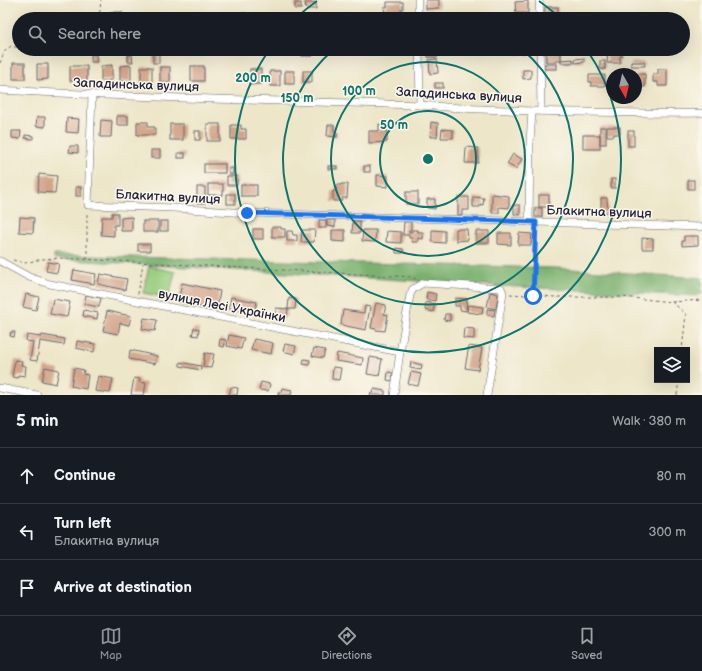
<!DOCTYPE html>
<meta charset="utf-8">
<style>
body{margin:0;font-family:"Balsamiq Sans",sans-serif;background:#242831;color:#f1f3f6}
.controls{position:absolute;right:12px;bottom:12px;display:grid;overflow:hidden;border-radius:0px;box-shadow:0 4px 16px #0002}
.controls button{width:36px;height:36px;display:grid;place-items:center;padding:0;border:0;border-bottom:1px solid #363941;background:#171b24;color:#f1f3f6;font:20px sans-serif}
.compass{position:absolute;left:606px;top:68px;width:36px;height:36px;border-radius:50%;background:#171b24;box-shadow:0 4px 16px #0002;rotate:172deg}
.stop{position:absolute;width:12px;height:12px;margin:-9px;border:3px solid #1a73e8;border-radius:50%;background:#fff}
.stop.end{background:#1a73e8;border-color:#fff;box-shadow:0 1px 4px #0008}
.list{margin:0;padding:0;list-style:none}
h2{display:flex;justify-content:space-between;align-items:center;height:52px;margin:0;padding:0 16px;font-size:17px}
h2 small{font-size:13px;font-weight:400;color:#9ea1a6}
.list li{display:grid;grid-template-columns:26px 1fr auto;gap:12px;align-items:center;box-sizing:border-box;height:56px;padding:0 16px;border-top:1px solid #363941}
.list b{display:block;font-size:15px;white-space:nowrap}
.list p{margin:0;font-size:13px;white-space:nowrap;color:#9ea1a6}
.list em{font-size:13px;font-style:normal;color:#9ea1a6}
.icon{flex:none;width:22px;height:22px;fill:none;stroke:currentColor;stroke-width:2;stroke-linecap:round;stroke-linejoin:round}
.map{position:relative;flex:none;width:702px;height:395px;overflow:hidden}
.search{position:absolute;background:#171b24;box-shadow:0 4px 16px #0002;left:12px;right:12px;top:12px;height:44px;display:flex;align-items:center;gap:10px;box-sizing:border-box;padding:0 14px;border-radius:22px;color:#9ea1a6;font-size:15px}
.sheet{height:220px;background:#171b24}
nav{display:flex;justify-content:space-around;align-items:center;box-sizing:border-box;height:56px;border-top:1px solid #363941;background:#171b24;font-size:11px;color:#9ea1a6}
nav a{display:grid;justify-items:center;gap:2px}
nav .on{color:#8c9099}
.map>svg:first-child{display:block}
</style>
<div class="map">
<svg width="702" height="395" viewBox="0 0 702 395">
<rect width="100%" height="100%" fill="#fbf7ec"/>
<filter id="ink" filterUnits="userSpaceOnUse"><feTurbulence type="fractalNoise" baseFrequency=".025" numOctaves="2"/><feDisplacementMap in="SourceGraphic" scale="8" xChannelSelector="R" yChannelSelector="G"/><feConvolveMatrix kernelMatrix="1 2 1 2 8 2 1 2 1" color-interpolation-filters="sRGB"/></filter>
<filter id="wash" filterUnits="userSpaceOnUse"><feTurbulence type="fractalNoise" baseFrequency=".012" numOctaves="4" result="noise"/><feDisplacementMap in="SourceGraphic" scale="16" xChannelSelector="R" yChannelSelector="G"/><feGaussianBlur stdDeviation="0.9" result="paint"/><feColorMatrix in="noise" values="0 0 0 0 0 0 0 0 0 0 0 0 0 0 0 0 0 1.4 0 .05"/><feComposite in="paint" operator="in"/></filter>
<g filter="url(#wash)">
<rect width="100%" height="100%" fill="#ede6c9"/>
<polygon fill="#99ce7f" stroke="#5e785d" points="149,266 175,272 169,298 143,293"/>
<polygon fill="#7ab16e" stroke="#4e6a54" points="54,255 557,268 702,278 702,294 696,296 500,286 54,259"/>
<g id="blocks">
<g fill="#d1a389">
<polygon points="426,0 439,0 439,8 426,9"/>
<polygon points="528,1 528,13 516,13 515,2"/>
<polygon points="387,2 403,2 403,9 401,9 402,13 385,14 384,7 387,7"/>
<rect x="295" y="3" width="6" height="6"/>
<polygon points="305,3 316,3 316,9 306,9"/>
<rect x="545" y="7" width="13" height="12"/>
<rect x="110" y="12" width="12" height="7"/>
<rect x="241" y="13" width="5" height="6"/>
<rect x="344" y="15" width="9" height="4"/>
<polygon points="509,16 509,19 495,19 495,17"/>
<polygon points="428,49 437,49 438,57 428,57"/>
<polygon points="512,49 525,49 525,53 512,54"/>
<polygon points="608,49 622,49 622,56 620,56 620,63 607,63"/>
<polygon points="546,50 561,50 561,60 557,60 557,62 546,62"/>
<rect x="302" y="52" width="10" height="4"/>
<rect x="153" y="53" width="6" height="10"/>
<polygon points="91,55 96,55 97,62 91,62"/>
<polygon points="128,55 132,55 133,62 128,62"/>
<polygon points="584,58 584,62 575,63 575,59"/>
<polygon points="437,59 438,73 430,74 429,60"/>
<polygon points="573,59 573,63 561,63 561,60"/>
<rect x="600" y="61" width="5" height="8"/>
<polygon points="631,62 644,62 645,66 631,66"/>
<rect x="13" y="63" width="12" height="16"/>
<polygon points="37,64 48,64 48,79 37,80"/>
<rect x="544" y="64" width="13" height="5"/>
<polygon points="112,65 112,80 101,81 101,66"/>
<polygon points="131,65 131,81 120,81 120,66"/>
<rect x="70" y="66" width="17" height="15"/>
<rect x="191" y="66" width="13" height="15"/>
<rect x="141" y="67" width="11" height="15"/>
<rect x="160" y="67" width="10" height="15"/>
<rect x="250" y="69" width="11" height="15"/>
<polygon points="658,69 667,69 667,86 658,86 658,82 653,82 653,74 658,74"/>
<polygon points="523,70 531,70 531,78 523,79"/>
<rect x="270" y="71" width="10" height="15"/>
<rect x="285" y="71" width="9" height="13"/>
<rect x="303" y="71" width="9" height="11"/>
<polygon points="637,74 645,74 645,87 636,87"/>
<polygon points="589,75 605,75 605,86 591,86 591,82 589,82"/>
<rect x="435" y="83" width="8" height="5"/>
<rect x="117" y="116" width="11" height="9"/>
<polygon points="37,117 45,117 45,127 36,126"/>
<polygon points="67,118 79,119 78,133 66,132"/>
<polygon points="101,120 112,121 111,137 100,137"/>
<polygon points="137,122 148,122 148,127 155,127 155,135 137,135"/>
<polygon points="431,122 438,123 437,137 430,137"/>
<rect x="170" y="124" width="13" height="16"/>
<rect x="207" y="124" width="13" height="17"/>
<polygon points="379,124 387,124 387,142 369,143 369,131 379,131"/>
<polygon points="231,125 241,125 241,129 246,129 246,139 231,139"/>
<polygon points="328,125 334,125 334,131 337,132 337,137 327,136"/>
<rect x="600" y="127" width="6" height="17"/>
<polygon points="607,127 620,127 620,134 614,134 614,136 607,136"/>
<polygon points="442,129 453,130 453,138 441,138"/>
<polygon points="12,131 21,131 20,139 12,138"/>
<rect x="195" y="131" width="5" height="9"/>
<rect x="628" y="131" width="6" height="15"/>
<polygon points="25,135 33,136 33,139 25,138"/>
<rect x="583" y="135" width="17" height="14"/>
<polygon points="70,146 78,146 78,153 69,152"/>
<polygon points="466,147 478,148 478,163 465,163"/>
<rect x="151" y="150" width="9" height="8"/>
<rect x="178" y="153" width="7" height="5"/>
<polygon points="513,154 522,159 516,169 507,164"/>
<rect x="204" y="164" width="21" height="9"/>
<rect x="328" y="166" width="9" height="3"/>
<rect x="364" y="166" width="6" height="6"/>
<rect x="229" y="168" width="4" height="6"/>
<polygon points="39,174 57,176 55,193 38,192"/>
<polygon points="377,175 388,176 388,187 377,186"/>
<rect x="227" y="176" width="10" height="9"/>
<rect x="611" y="179" width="4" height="9"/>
<rect x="688" y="180" width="6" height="9"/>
<rect x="208" y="184" width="15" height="11"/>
<polygon points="341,184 348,184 347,198 342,198 342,201 333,201 333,191 336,191 336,185 341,185"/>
<rect x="241" y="185" width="16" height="11"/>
<rect x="76" y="187" width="5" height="9"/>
<rect x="197" y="187" width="8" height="16"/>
<rect x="406" y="192" width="12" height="12"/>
<rect x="227" y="194" width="8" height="10"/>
<polygon points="492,194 509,196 509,208 499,207 499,213 492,213"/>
<rect x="539" y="195" width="10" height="12"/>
<polygon points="458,197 469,197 469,210 462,210 462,215 458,215"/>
<polygon points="473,197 484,198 483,205 480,204 480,207 473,207"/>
<polygon points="601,198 607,198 608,212 601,213"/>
<polygon points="427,199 435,199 435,209 427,208"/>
<polygon points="514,205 520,205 520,215 514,214"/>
<rect x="535" y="208" width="7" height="9"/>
<polygon points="112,213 118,213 118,225 114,225 114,236 101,235 102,217 112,217"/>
<polygon points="20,217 34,218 33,233 19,232"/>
<polygon points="132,217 132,231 121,231 121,218"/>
<rect x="319" y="220" width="7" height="8"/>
<polygon points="327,220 335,220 335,227 327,226"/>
<rect x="143" y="221" width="15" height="11"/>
<rect x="160" y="221" width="8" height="10"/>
<polygon points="353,221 360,221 360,233 352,233"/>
<polygon points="404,222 411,222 411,230 409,230 409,232 412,232 412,230 418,230 418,232 423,232 423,239 418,238 418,242 412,242 412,238 409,238 409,235 403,235"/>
<polygon points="272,227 281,227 281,229 285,229 285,237 272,237"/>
<rect x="253" y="229" width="10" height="10"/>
<polygon points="456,229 467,229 468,240 456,241"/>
<polygon points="302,230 315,230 314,242 301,242"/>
<polygon points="332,230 345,230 345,242 332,241"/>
<polygon points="363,230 376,230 375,242 362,241"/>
<polygon points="432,230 445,231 445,243 432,242"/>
<polygon points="287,231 292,231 293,235 297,235 297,241 287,241"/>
<polygon points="387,231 401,232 401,243 386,242"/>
<rect x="476" y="231" width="13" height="12"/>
<polygon points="498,233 511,233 511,245 498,244"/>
<polygon points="519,233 532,234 531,245 518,245"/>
<polygon points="684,236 698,236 698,245 682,246 682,241 684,241"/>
<polygon points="642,238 653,239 653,249 642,249"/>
<rect x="138" y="244" width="12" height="7"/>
<polygon points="396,248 403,249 403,253 396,253"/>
<polygon points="48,262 59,264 57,273 46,271"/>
<polygon points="74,270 96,274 94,284 72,280"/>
<polygon points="100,274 127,279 125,290 98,284"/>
<polygon points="182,283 220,291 217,310 178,302"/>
<polygon points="427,292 436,294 435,301 426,299"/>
<polygon points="490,292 498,294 496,309 487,307"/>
<polygon points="26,294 39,297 36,310 23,307"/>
<polygon points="86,295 101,298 99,307 84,304"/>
<polygon points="231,297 257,302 254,313 229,308"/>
<polygon points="289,298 296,299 295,309 288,309"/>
<polygon points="455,298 467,299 466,311 460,310 460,306 455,306"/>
<polygon points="53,299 70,302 67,317 50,314"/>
<polygon points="426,302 435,304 433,312 425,310"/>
<polygon points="376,303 386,305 384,314 388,315 385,331 376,330 376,329 371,328"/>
<polygon points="468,305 483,307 482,314 467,312"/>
<polygon points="365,306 370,307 366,330 341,325 343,310 364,313"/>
<polygon points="276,308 288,309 287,317 275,317"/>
<polygon points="487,309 495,310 494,316 487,315"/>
<polygon points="84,310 98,313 97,319 83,316"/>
<polygon points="107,311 131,316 129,325 120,323 118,334 103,331"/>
<polygon points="445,314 450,314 450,321 444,320"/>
<polygon points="144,318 157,320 155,331 142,329"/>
<polygon points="194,328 199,329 198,336 192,335"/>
<polygon points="464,328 474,329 474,339 463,338"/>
<polygon points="11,332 15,332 14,337 10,336"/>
<polygon points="27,335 41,337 42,335 65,339 64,345 40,341 37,361 30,360 33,342 26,341"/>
<polygon points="229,335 244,338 241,349 227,346"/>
<polygon points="220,339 226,340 224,347 219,346"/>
<polygon points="254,339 273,343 271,354 251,350"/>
<polygon points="77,341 95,344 94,352 76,348"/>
<polygon points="285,344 296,346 294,354 283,351"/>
<polygon points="469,346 482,348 478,370 465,368"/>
<polygon points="314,348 325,350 323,358 312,356"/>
<polygon points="130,350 157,356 155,364 129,359"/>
<polygon points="205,353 214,354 211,368 203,367"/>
<polygon points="337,353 363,358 362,365 336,361"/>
<polygon points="370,357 382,359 379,376 367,374"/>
<polygon points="304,359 310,360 309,365 303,364"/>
<polygon points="15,360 22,361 21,365 26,366 25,376 18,375 18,378 12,377"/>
<polygon points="180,362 201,366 201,370 180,366"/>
<polygon points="411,362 422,365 421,370 410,368"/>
<polygon points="45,367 59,370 56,384 42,381"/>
<polygon points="333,367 341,368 339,380 332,379"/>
<polygon points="74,368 84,370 83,374 88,375 86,389 71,386"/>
<polygon points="388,372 393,373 392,381 387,380"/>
<polygon points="411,372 421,374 418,386 408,384"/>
<polygon points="98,376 113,379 110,393 95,391"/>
<polygon points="134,378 140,379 139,382 146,383 144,395 131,395"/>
<polygon points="261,382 270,384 268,391 259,390"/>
<polygon points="231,387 238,388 237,395 229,395"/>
<polygon points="282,388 292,390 291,395 278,395 278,392 281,392"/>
<polygon points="374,389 385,391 385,395 370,395 371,392 373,393"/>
</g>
</g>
</g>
<g filter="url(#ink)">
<use href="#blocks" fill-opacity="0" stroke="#69676d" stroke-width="1"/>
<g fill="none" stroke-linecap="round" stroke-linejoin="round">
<defs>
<g id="minor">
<polyline points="418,0 418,19"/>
<polyline points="539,0 540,19"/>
<polyline points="419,49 420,105"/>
<polyline points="540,49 541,111"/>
<path d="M0,90C140,98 280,101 420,105C473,110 526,111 579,112C620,112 661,114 702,113"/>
<polyline points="92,95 88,205 173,208 247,213 702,227"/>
<polyline points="529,222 530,142 532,111"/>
<polyline points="0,261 29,277 50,284 400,352 394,395"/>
<polyline points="400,352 410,295 413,289 423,283 501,288 503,293 487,395"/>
<polyline points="0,388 37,395"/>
</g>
</defs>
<use href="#minor" stroke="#69676d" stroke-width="8"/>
<g stroke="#69676d" stroke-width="1" stroke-dasharray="3 3" stroke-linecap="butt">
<polyline points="99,19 101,0"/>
<polyline points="0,63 4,52 11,46 19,48"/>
<polyline points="87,259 87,212"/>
<polyline points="13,260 25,263 42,259 60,258 413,277 416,279"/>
<polyline points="138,294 143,263"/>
<polyline points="510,294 556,297 622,297 672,302 686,314 682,350"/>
<polyline points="533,295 536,228"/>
<polyline points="672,302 702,300"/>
<polyline points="677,395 679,380"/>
</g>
<use href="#minor" stroke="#fff" stroke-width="7"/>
</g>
</g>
<g fill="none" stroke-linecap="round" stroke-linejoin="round" filter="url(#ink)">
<polyline stroke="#1a73e8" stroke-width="5" points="247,213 536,222 533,296"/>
</g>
<g fill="none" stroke="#0f766e" stroke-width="2">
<circle cx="428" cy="159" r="48"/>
<circle cx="428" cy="159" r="97"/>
<path d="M390 19A145 145 0 0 1 466 19M523 50A145 145 0 1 1 333 50"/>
<path d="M296 18A193 193 0 0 1 317 1M539 1A193 193 0 0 1 560 18M587 50A193 193 0 1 1 269 50"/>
</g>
<g text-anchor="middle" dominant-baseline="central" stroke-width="3" stroke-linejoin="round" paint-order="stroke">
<g font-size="13" fill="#22223b" stroke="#fbf7ec">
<text transform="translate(136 85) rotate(2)">Западинська вулиця</text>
<text transform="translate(459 95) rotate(3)">Западинська вулиця</text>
<text transform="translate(168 197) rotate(3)">Блакитна вулиця</text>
<text transform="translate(599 212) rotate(2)">Блакитна вулиця</text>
<text transform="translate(222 306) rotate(11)">вулиця Лесі Українки</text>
</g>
</g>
<circle cx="428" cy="159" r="6" fill="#0f766e" stroke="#fbf7ec" stroke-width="2"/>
<g font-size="12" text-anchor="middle" font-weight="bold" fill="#0f766e" stroke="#fbf7ec" stroke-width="3" stroke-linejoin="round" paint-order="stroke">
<text x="253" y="82">200 m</text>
<text x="359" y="95">100 m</text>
<text x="297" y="102">150 m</text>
<text x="394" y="129">50 m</text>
</g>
</svg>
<div class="controls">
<button><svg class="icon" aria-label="layers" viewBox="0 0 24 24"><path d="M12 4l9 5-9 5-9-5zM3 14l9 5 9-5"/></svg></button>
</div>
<svg class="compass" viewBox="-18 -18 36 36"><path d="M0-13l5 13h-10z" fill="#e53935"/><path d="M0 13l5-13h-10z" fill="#9ea1a6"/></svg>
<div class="stop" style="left:533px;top:296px"></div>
<div class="stop end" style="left:247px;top:213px"></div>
<div class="search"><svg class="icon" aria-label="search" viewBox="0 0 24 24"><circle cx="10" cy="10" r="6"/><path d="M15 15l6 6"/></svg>Search here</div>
</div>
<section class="sheet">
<h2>5 min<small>Walk · 380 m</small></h2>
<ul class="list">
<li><svg class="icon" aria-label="ahead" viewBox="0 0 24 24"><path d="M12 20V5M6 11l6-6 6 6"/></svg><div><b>Continue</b></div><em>80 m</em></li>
<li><svg class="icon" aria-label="left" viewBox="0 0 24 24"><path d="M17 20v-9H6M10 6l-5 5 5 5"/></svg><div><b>Turn left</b><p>Блакитна вулиця</p></div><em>300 m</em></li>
<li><svg class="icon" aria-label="arrive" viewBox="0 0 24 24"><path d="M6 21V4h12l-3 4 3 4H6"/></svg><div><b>Arrive at destination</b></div></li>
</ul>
</section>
<nav>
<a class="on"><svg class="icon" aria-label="map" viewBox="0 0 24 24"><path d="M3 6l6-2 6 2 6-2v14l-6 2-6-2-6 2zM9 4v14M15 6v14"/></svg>Map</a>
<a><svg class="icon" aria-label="directions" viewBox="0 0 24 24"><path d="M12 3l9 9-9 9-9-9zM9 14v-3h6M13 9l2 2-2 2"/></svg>Directions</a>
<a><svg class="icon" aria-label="saved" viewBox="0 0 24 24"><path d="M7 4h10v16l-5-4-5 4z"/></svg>Saved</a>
</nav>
